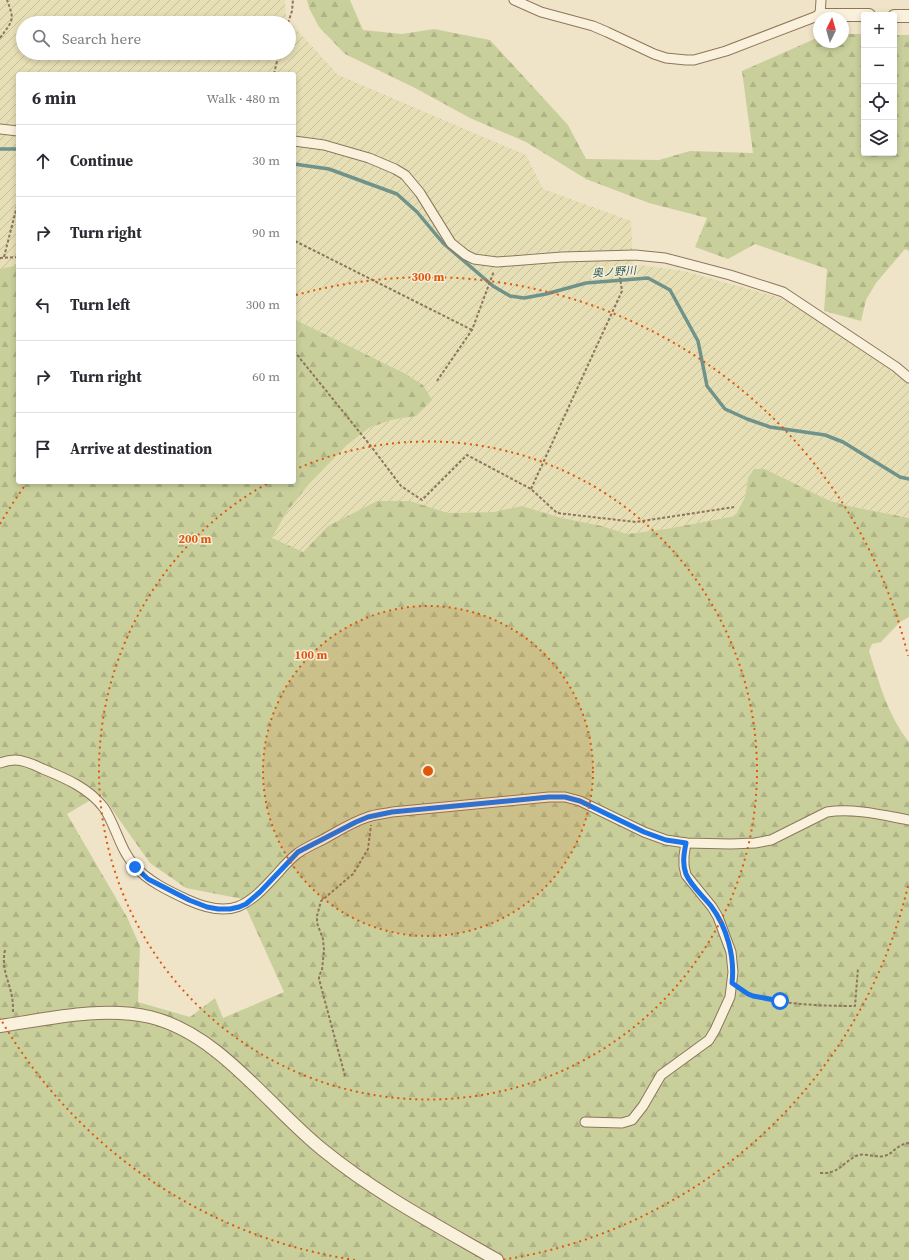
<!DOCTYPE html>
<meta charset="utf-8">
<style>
body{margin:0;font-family:"Source Serif 4","Noto Sans JP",serif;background:#f2f2f3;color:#2b2b33}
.controls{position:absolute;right:12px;top:12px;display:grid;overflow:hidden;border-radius:4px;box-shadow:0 2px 6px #0003}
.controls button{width:36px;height:36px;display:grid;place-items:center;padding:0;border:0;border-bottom:1px solid #e1e1e2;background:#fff;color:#2b2b33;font:20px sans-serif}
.compass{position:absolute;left:813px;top:12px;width:36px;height:36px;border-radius:50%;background:#fff;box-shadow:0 2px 6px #0003;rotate:5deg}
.stop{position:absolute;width:12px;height:12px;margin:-9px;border:3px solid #1a73e8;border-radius:50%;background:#fff}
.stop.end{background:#1a73e8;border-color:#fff;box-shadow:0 1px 4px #0008}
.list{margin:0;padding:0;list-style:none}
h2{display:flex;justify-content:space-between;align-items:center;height:52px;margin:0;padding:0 16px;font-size:17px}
h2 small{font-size:13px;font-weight:400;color:#7c7c81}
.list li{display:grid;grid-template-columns:26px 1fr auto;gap:12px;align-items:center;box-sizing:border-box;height:72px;padding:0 16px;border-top:1px solid #e1e1e2}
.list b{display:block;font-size:15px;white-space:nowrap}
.list em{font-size:13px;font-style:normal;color:#7c7c81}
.icon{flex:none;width:22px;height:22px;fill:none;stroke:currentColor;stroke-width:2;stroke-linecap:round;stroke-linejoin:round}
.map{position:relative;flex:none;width:909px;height:1260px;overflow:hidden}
.search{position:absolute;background:#fff;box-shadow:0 2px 6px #0003;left:16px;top:16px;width:280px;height:44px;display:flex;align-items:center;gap:10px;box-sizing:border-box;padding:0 14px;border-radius:22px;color:#7c7c81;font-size:15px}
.panel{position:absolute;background:#fff;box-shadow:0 2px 6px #0003;left:16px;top:72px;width:280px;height:412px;border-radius:4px}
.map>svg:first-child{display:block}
</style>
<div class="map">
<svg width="909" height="1260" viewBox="0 0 909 1260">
<defs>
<pattern id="farmland-furrows" width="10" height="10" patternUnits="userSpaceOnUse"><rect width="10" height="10" fill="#e6deb5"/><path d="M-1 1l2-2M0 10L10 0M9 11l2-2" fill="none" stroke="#c6bf9b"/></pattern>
<pattern id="forest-firs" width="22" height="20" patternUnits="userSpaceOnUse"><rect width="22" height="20" fill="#c9cf9b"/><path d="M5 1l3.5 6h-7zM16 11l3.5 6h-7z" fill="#aeb285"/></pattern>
</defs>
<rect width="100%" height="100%" fill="#f0e4c8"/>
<path fill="url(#farmland-furrows)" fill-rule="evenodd" d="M0,0H285L286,18L338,75L526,155L543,189L631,221L633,264L684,271L781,298L806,312L909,383V518L849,506L830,501L765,469L748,478L745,497L735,516L666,529L627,534L602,526L562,518L522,506L493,512L448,513L410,501H377L328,526L303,552L272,539L286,513L309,484L347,445L369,428L391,420L416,416L404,373L294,319V74H18V265L0,269ZM23,23H289V53H23Z"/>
<g fill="url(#forest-firs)" fill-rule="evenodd">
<polygon points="307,0 350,0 363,30 402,34 434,29 490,40 568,125 586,159 659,160 690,151 753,153 742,71 819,37 819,42 843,42 843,34 864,34 864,153 894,153 894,35 909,35 909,251 905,249 876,283 866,300 861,321 824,311 827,269 755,244 728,259 695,247 707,218 649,203 586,179 526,142 470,118 415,88 345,54 319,27 309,8"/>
<path d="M18,265V482H294V319L404,373L423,385L432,400L416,416L391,420L369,428L347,445L309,484L286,513L272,538L303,552L328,526L377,501H410L448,513L493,512L522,506L562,518L602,526L627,534L666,529L735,516L745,497L748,478L754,469H765L830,501L849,506L909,518V617L900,622L881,642L872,644L869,651C879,682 888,716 909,742V1260H0V269ZM101,794L150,863L186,888L242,899L284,992L223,1018L215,998L190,1017L138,1002L140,946L127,917L67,814Z"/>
</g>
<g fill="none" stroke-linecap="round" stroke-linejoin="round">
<g stroke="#6f938a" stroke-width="3.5">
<polyline points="0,149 18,149"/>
<polyline points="294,164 329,169 397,194 417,212 443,243 493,286 510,296 524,298 546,294 586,283 648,278 670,290 698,341 707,386 725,409 747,419 770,427 825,435 843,442 900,477 909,479"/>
</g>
<defs>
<g id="minor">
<polyline points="514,0 541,12 593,26 607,32 654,54 666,58 686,60 694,60 726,51 820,15 821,0"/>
<polyline points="0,129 18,131"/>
<polyline points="294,141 324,145 369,158 395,169 405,175 420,193 451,243 466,255 474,259 497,262 562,257 635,255 665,258 730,275 783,292 896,367 909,378"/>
<path d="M0,763C5,761 10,760 15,760C25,760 35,765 43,769C65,778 89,788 104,808C116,826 120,850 135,866C147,881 171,892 188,900C232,920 248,906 277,874C283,867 290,859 298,853C305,848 314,844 322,840C337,832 352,822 368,817C376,814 384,814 392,812L549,797H565L580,801L644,832L666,840L686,843L731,844L755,843L771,840L827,812C854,808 882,815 909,820"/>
<polyline points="585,1122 622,1123 632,1120 643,1106 661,1075 709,1040 715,1030 730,997 733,972 731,952 718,917 712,907 686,875 684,866 684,856 686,843"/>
</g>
<g id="tertiary">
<polyline points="820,15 869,15"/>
<polyline points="894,16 909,16"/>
<path d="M0,1026C48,1019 102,1006 150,1017C220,1034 269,1107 323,1150C377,1194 438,1226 497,1260"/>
</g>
</defs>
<use href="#minor" stroke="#8d765c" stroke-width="11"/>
<use href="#tertiary" stroke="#8d765c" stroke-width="14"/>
<g stroke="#8d765c" stroke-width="2" stroke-dasharray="3 2" stroke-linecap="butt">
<polyline points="288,23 292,11 293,0"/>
<path d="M0,38C13,20 15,21 7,0"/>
<polyline points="274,74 279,53"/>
<polyline points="295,241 472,330"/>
<polyline points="4,257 18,202"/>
<polyline points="0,258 18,257"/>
<polyline points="294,351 370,445 401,486 422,500 467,455 531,489 557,513 636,522 734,507"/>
<polyline points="437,381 472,330 494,271"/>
<polyline points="531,489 622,291 618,265"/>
<path d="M5,950C1,969 9,980 12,997C13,1002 13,1008 13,1013"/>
<path d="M741,989C764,1005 826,1006 855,1006L858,968"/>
<polyline points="345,1076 319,979 319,976 322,970 324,950 323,939 317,923 317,916 321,901 353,874 368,849 371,825"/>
<path d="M820,1173C839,1174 841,1164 856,1156C865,1152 875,1158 884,1156C894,1154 895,1145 909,1143"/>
</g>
<use href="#minor" stroke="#faf1dc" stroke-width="9"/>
<use href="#tertiary" stroke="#faf1dc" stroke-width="12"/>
</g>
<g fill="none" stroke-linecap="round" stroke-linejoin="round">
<path stroke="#1a73e8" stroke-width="5" d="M135,867L148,879L189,900L207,907L218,909H230L239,907L246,904L260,892L298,852L356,822L368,817L392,812L549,797H565L580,801L644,832L666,840L686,843C684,853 682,864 686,874C691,886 703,896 711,906C727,927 735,957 732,983L748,994L753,996L780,1001"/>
</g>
<circle cx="428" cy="771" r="165" fill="#df570d" fill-opacity=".12"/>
<g fill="none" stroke="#df570d" stroke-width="2" stroke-dasharray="2 4">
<circle cx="428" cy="771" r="165"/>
<path d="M294 470A329 329 0 1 1 268 483"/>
<path d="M908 886A494 494 0 0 1 501 1260M355 1260A494 494 0 0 1 0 1018M0 524A494 494 0 0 1 26 484M296 295A494 494 0 0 1 908 656"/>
</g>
<g text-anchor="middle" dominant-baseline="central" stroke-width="3" stroke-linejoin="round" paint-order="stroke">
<g font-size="11" font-style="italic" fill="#2f5d5a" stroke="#f7eed8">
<text transform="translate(614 272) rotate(-4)">奥ノ野川</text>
</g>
</g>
<circle cx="428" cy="771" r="6" fill="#df570d" stroke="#f7eed8" stroke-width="2"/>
<g font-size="12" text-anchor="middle" font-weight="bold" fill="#df570d" stroke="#f7eed8" stroke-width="3" stroke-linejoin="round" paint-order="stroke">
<text x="428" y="281">300 m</text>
<text x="195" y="543">200 m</text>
<text x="311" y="659">100 m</text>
</g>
</svg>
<div class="controls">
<button>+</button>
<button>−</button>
<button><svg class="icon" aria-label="locate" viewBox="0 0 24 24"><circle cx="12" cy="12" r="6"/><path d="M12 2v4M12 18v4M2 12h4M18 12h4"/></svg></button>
<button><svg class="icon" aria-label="layers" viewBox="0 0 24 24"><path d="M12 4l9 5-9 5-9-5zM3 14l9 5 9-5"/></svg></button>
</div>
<svg class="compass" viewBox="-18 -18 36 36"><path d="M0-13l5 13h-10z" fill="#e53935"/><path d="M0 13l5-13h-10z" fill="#7c7c81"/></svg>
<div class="stop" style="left:780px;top:1001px"></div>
<div class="stop end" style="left:135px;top:867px"></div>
<div class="search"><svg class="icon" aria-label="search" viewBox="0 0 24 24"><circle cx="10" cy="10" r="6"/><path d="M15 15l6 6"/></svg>Search here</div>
<section class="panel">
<h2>6 min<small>Walk · 480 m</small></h2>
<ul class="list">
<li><svg class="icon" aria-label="ahead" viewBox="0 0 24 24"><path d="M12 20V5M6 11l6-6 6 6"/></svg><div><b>Continue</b></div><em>30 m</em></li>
<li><svg class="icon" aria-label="right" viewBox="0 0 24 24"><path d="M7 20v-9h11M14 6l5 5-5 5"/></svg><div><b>Turn right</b></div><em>90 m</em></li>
<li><svg class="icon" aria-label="left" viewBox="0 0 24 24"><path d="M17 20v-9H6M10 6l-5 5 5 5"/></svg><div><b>Turn left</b></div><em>300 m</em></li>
<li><svg class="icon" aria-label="right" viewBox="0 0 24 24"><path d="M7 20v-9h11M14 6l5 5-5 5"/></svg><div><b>Turn right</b></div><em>60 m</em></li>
<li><svg class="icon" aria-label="arrive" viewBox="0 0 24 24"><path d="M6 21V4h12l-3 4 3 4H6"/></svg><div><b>Arrive at destination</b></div></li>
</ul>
</section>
</div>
